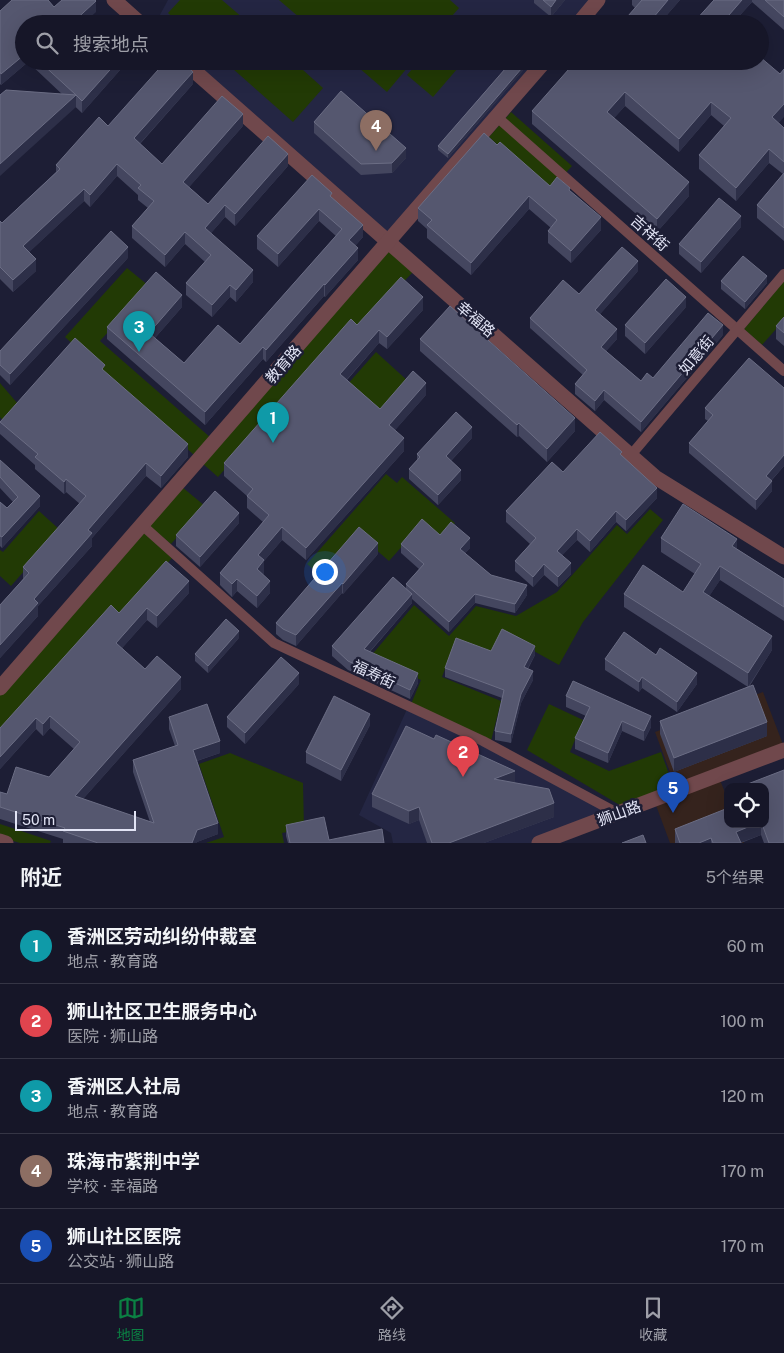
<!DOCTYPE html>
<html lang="zh">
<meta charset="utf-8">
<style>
body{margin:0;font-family:"Public Sans","Noto Sans SC",sans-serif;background:#232334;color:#f1f3f6}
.controls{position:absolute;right:15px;bottom:15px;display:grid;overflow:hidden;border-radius:10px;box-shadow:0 5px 20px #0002}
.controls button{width:45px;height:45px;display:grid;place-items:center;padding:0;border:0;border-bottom:1px solid #353545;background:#161628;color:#f1f3f6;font:25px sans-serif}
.scale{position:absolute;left:15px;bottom:12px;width:121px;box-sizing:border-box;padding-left:5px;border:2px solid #e2e4f5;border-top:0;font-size:14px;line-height:18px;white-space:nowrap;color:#e2e4f5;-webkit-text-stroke:4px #1d1e35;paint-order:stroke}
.you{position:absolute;left:324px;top:571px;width:18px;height:18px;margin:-12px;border:4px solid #fff;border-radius:50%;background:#1a73e8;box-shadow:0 0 0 8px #1a73e833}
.badge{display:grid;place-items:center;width:32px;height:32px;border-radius:50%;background:#0b8043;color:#fff;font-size:16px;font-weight:700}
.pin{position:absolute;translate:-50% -41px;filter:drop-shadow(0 1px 2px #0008)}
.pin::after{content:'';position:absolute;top:26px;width:18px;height:15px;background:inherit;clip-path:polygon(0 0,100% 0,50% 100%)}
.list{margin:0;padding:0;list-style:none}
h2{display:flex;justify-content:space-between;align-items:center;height:65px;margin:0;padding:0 20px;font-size:21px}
h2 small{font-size:16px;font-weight:400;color:#9e9fa8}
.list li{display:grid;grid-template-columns:32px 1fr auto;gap:15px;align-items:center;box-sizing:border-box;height:75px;padding:0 20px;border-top:1px solid #353545}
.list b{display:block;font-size:19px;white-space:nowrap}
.list p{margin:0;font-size:16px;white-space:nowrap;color:#9e9fa8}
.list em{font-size:16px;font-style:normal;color:#9e9fa8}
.icon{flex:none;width:28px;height:28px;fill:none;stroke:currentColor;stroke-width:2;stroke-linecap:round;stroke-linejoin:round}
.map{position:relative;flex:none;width:784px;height:843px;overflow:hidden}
.search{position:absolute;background:#161628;box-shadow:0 5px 20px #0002;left:15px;right:15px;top:15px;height:55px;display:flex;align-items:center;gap:12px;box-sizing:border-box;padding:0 18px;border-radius:28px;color:#9e9fa8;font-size:19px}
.sheet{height:440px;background:#161628}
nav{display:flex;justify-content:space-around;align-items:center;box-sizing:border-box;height:70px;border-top:1px solid #353545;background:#161628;font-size:14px;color:#9e9fa8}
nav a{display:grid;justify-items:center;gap:2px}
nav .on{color:#0b8043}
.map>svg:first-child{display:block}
</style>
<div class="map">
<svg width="784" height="843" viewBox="0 0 784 843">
<rect width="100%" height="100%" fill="#1d1e35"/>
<polygon fill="#35231d" points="763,692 784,747 718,775 728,800 728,824 737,824 744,843 670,843 654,800 677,791 655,732"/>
<g fill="#242643">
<polygon points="168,0 596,0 575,24 155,24"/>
<polygon points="186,61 543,61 388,240"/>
<polygon points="408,707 619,813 538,843 393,843 391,833 359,815"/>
</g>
<g fill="#223a05">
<polygon points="180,0 222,0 250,24 180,24 168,13"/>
<polygon points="279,0 450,0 459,8 445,24 307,24"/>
<polygon points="238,61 293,61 323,88 293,122 232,68"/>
<polygon points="351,61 413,61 387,92"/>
<polygon points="419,61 464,61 433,97 407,75"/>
<polygon points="511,112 572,166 550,190 489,137"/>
<polygon points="389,250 413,272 362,325 348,329 218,477 202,463"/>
<polygon points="127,268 149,286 100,341 211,438 194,455 65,337"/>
<polygon points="784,281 784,320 762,345 744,329"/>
<polygon points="376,352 409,382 379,415 346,386"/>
<polygon points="0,383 18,404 4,422 0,417"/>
<polygon points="386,474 397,483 402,477 455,523 439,541 421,525 389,561 358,534 321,576 307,564"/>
<polygon points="182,487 205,506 171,544 148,525"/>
<polygon points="650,509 663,520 583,622 559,665 501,633 488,657 454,644 442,677 501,701 491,741 411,704 421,680 370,657 414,605 449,636 476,606 516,616 557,592 617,525 627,534"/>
<polygon points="39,511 60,530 11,586 0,576 0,550 3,552"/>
<polygon points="142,531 172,558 119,618 0,735 0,694"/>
<polygon points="549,704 583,720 570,752 609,771 661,752 674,788 623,807 527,750"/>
<polygon points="230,753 303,783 304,829 282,833 284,843 206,843 224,837 199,764"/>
<polygon points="0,824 51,841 50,843 20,843 0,837"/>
</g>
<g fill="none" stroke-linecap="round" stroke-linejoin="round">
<g stroke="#70484c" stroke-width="10">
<polyline points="497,117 784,371"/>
<polyline points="631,455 784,274"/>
<polyline points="142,525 274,643 483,741 619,814"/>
</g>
<g stroke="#70484c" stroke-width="15">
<polyline points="114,0 141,24"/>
<polyline points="183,61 655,477 784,557"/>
</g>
<g stroke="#70484c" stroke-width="15">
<polyline points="578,24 598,0"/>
<polyline points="0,688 545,61"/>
<polyline points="0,841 6,843"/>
<polyline points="539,843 784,750"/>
</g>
</g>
<g fill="#44465f">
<polygon points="534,0 565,0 551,17 534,3"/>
<polygon points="632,0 680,0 659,24 621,24 635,8 632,5"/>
<polygon points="714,0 784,0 784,30 752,2 732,24 695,24 695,21"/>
<polygon points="54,7 96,12 24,24 24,61 78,61 80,63 128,61 82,113 28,62 1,85 0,84 0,11"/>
<polygon points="512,61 531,61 448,158 438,150 438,146"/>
<polygon points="589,61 779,123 784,128 784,241 757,218 757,205 783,174 769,163 736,201 699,169 699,155 724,126 711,115 679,152 625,106 614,118 689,196 657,232 532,124 532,111 583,68"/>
<polygon points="193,84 140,144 162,164 243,126 189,187 208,204 288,166 235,226 225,217 211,233 253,282 236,302 230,297 212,317 186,295 186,283 205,262 185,244 165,267 132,238 132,226 148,208 138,200 138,195 117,176 90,207 84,201 29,252 36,271 13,292 0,279 0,221 2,223 56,172 56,165 108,126"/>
<polygon points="314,122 406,158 392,173 361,175 314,133"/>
<polygon points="497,145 550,186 570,191 601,230 571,263 548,243 548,231 551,228 529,209 471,275 427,238 427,229 418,221 418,208"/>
<polygon points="332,198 363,237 355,246 358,260 325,297 324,296 266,362 263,359 205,425 107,339 107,327 182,307 155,338 184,363 240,344 336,236 319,221 278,267 257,249 257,236"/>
<polygon points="741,227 701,273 679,254 679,244"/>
<polygon points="128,258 10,385 0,375 0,351"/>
<polygon points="638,271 600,314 617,339 606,351 641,381 653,378 723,335 641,432 604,400 595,411 575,394 575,384 583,375 530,328 530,318 579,294"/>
<polygon points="721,281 767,283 745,309 721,289"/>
<polygon points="686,307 645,354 625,336 625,325"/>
<polygon points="423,310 387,349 379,343 347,380 380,409 426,395 395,430 404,451 306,560 282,540 264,561 264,573 263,574 270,593 257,608 237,591 232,597 220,585 220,573 263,522 247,508 247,496 224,476 224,463 357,325"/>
<polygon points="784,317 784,346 776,339 776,326"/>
<polygon points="420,339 575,431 547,462 519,436 517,437 420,351"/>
<polygon points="105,372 188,457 161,488 146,476 92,538 92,546 38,606 38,616 0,658 0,605 23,579 23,567 80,504 66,492 64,494 35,469 35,465 0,434 0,422"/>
<polygon points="705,408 784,466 772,480 772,491 756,510 689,453 689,443 708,421 705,419"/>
<polygon points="472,438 451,461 461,480 438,505 409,479 409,469 417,460 417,454"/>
<polygon points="622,456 657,498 626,531 616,522 590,552 577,540 562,555 571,574 558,587 544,575 533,587 515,571 515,561 530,544 506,522 506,511 563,472"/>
<polygon points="0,460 40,506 2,548 0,546 0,502 7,508 13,502 0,488"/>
<polygon points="239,523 200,567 176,546 176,535"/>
<polygon points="440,535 470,548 465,553 491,575 527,595 515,613 475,603 449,632 412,599 412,603 370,652 418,683 410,699 348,670 332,656 332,646 406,589 406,584 419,569 401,553 401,544"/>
<polygon points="661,538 737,549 784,579 784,621 720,580 709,596 772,650 749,687 767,736 674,772 660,734 660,721 748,687 624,607 624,594 683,592 695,574 661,552"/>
<polygon points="378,554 343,594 342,593 296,646 283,640 276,634 276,623"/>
<polygon points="189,593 157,628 147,620 122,648 145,669 181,689 83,799 150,822 133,772 133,760 175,746 169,729 169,717 220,753 197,761 218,834 197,842 196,843 63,843 63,839 0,819 0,792 7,794 49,777 74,749 50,728 43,736 36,729 0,769 0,728 119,613"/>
<polygon points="239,638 208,673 195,661 195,654"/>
<polygon points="491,651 535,655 528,669 533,680 521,703 511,743 495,740 495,731 502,698 445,677 445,668"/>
<polygon points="605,659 697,684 677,712 642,688 639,692 605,670"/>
<polygon points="299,684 245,744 227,727 227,717"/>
<polygon points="566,696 651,727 644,741 622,731 608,763 575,749 575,738 586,716 566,707"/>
<polygon points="370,725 341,781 306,763 306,752"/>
<polygon points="515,783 554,817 484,843 427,843 419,820 409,824 372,807 372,794"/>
<polygon points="728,824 765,824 784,843 764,843 761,835 741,843 675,843 675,829"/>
<polygon points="286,825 329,840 384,843 288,843 286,836"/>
</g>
<g fill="#2d2f48">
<polygon points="556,0 565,0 551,17 551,7"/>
<polygon points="668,0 680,0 659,24 648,24"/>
<polygon points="742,0 752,0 752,2 732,24 722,24 722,23"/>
<polygon points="96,1 96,12 83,24 71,24"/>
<polygon points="24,55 24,61 28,61 28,62 1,85 1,74"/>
<polygon points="118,61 128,61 82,113 82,101"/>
<polygon points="528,61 531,61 448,158 448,154"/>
<polygon points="193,72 193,84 134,150 134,138"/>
<polygon points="625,92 625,106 607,126 607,112"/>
<polygon points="76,95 76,107 0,176 0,164"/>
<polygon points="711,102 711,115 679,152 679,139"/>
<polygon points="784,104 784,117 772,131 772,117"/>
<polygon points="243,114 243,126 183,194 183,182"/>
<polygon points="406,148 406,158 392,173 392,163"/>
<polygon points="769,149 769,163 736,201 736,188"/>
<polygon points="288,154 288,166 235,226 235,214"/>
<polygon points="117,164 117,176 90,207 90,195"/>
<polygon points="689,182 689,196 657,232 657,219"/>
<polygon points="84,189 84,201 23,258 23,246"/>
<polygon points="529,196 529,209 471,275 471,263"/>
<polygon points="225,205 225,217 205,240 205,228"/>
<polygon points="319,209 319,221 278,267 278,254"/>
<polygon points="741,216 741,227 701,273 701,262"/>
<polygon points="601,217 601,230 571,263 571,251"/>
<polygon points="363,225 363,237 349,253 349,240"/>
<polygon points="185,232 185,244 165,267 165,255"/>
<polygon points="128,247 128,258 10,385 10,374"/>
<polygon points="358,248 358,260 325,297 325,285"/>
<polygon points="36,259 36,271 13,292 13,280"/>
<polygon points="638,261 638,271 595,320 595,310"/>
<polygon points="253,270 253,282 236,302 236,290"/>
<polygon points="767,276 767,283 745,309 745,302"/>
<polygon points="324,284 324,296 266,362 266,350"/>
<polygon points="230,285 230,297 212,317 212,305"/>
<polygon points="182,295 182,307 149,345 149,333"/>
<polygon points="423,297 423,310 387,349 387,337"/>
<polygon points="686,297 686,307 645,354 645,343"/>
<polygon points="723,325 723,335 641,432 641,422"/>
<polygon points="617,329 617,339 601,357 601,347"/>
<polygon points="379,330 379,343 340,387 340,374"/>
<polygon points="263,347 263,359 205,425 205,412"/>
<polygon points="426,383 426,395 389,437 389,425"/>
<polygon points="604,390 604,400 595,411 595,401"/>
<polygon points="575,418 575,431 547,462 547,449"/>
<polygon points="519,423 519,436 517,437 517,425"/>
<polygon points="472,427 472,438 446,466 446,456"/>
<polygon points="404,438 404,451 306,560 306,548"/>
<polygon points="188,444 188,457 161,488 161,476"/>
<polygon points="784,455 784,466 766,486 766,476"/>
<polygon points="146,463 146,476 92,538 92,546 38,606 38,616 0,658 0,645 34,599 88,530"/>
<polygon points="461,470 461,480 438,505 438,495"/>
<polygon points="66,479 66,492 64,494 64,482"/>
<polygon points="772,481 772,491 756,510 756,500"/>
<polygon points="657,488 657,498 626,531 626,520"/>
<polygon points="40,496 40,506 2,548 2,537"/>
<polygon points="616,511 616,522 590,552 590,541"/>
<polygon points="239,513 239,523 200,567 200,557"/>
<polygon points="282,527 282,540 264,561 264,573 257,582 257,569 258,555"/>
<polygon points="577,529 577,540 557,561 557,551"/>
<polygon points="470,538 470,548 460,558 460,549"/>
<polygon points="737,539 737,552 732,546"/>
<polygon points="378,543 378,554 343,594 343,584"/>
<polygon points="571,563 571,574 558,587 558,577"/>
<polygon points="544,564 544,575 533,587 533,577"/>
<polygon points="720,566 720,580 703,606 703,592"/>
<polygon points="237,579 237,591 232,597 232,584"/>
<polygon points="189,581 189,593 157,628 157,616"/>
<polygon points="270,581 270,593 257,608 257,596"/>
<polygon points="342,583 342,593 296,646 296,635"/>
<polygon points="527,585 527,595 515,613 515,604"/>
<polygon points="412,594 412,603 364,658 364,649"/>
<polygon points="475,594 475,603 449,632 449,622"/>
<polygon points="147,608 147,620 116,655 116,643"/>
<polygon points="239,631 239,638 208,673 208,666"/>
<polygon points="772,636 772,650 748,687 748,673"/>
<polygon points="535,646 535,655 524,675 524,667"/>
<polygon points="533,671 533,680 521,703 511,743 511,734 521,694"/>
<polygon points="299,673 299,684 245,744 245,733"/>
<polygon points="418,673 418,683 410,699 410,690"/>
<polygon points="697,673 697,684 677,712 677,702"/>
<polygon points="181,677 181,689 75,808 75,796"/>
<polygon points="642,677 642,688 639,692 639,682"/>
<polygon points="370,714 370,725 341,781 341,770"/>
<polygon points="50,716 50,728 43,736 43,724"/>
<polygon points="651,716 651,727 644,741 644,731"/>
<polygon points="36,718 36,729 0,769 0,757"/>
<polygon points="622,721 622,731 608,763 608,753"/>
<polygon points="767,722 767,736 674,772 674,758"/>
<polygon points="220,741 220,753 193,762 193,750"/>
<polygon points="515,771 515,784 494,779"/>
<polygon points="554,803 554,817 484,843 449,843"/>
<polygon points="419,807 419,820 409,824 409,811"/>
<polygon points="218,823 218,834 197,842 196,843 192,843 197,830"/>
<polygon points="755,824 761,824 761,835 739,843 736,832"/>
<polygon points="711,838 711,843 699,843"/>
</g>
<g fill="#55576f" stroke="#6b6d84">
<polygon points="12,0 48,0 54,7 62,0 95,0 96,1 71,24 24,24 24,55 1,74 0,72 0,11"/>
<polygon points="543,0 556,0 551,7"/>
<polygon points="642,0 668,0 648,24 621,24"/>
<polygon points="714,0 742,0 722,23 723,24 699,24 695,21"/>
<polygon points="765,0 784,0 784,17"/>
<polygon points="760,57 780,74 784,69 784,104 772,117 784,128 784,162 769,149 736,188 699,155 731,118 711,102 679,139 625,92 607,112 689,182 657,219 532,111 576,61 583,68 589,61 681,61 682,62 683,61 760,61"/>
<polygon points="39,61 78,61 80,63 81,61 118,61 82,101 76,95 0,164 0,95 6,90 76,95"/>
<polygon points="166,61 181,61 193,72 134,138 162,164 222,96 243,114 183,182 208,204 268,136 288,154 235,214 225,205 205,228 253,270 236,290 230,285 212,305 186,283 211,255 185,232 165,255 132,226 154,201 138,188 141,185 117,164 90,195 84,189 23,246 36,259 13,280 0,267 0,221 2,223 60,169 56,165 99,117 108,126"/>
<polygon points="512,61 528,61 448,154 438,146"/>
<polygon points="341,91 406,148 392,163 361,164 314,122"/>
<polygon points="484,133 497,145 500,142 550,186 557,177 570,188 569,190 601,217 571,251 548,231 557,220 529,196 471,263 427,225 432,220 418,208"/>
<polygon points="784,173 784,228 757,205"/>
<polygon points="312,175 332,193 330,196 363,225 349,240 358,248 325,285 324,284 266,350 263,347 205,412 107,327 156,272 182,295 149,333 184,363 218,325 240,344 342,229 319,209 278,254 257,236"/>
<polygon points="719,198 741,216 701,262 679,244"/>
<polygon points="111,231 128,247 10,374 0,365 0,351"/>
<polygon points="622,247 638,261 595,310 617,329 601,347 641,381 647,373 653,378 708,313 723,325 641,422 604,390 595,401 575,384 587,370 530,318 563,280 579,294"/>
<polygon points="743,256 767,276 745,302 721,281"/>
<polygon points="401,277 423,297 387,337 379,330 340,374 380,409 413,371 426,383 389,425 404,438 306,548 282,527 258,555 264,560 257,569 270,581 257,596 237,579 232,584 220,573 269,515 247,496 253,489 224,463 351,319 357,325"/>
<polygon points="666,279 686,297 645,343 625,325"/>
<polygon points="450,306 575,418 547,449 519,423 517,425 420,339"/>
<polygon points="784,317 784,333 776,326"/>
<polygon points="75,338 105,365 102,369 188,444 161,476 146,463 88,530 92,533 34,599 38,603 0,645 0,605 29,573 23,567 86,496 66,479 64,482 35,457 38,454 0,422"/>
<polygon points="749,358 784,388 784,455 766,476 772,481 756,500 689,443 713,415 705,408"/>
<polygon points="456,412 472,427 446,456 461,470 438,495 409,469 420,457 417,454"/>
<polygon points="600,432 622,452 620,454 657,488 626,520 616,511 590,541 577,529 557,551 571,563 558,577 544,564 533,577 515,561 536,538 506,511 552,462 563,472"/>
<polygon points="0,460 40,496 2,537 0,536 0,502 7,508 18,497 0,477"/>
<polygon points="215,491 239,513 200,557 176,535"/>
<polygon points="683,504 737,539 732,546 784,579 784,607 720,566 703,592 772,636 748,673 624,594 643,565 683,592 701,564 661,538"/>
<polygon points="422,519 440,535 451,522 470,538 460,549 491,575 527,585 515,604 475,594 449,622 406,584 424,564 401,544"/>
<polygon points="359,527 378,543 343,584 342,583 296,635 283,629 276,623"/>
<polygon points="166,561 189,581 157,616 147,608 116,643 145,669 157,656 181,677 75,796 154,823 133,760 178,745 169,717 207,704 220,741 193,750 218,823 197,830 192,843 98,843 63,831 65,828 0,807 0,792 7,794 16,767 49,777 80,742 50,716 43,724 36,718 0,757 0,728 111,605 119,613"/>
<polygon points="393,577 412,594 364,649 418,673 410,690 348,661 332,646"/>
<polygon points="226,619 239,631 208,666 195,654"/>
<polygon points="502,629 535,646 524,667 533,671 521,694 511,734 495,731 504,690 445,668 456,638 491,651"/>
<polygon points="624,632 656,655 660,648 697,673 677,702 642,677 639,682 605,659"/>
<polygon points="281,657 299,673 245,733 227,717"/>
<polygon points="573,681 651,716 644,731 622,721 608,753 575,738 590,707 566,696"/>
<polygon points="753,685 767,722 674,758 660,721"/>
<polygon points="334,696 370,714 341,770 306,752"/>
<polygon points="406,726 434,739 436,735 515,771 494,779 549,789 554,803 449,843 432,843 419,807 409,811 372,794"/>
<polygon points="784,770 784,843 769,843 762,824 765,824 765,787 740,787"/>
<polygon points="728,808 728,824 755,824 736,832 741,843 713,843 711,838 699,843 680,843 675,829"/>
<polygon points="324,817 329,840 382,829 384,843 290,843 286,825"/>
<polygon points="643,835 646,843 622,843"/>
</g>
<g text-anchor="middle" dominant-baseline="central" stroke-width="5" stroke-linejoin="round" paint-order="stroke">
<g font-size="15" fill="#e2e4f5" stroke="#1d1e35">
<text transform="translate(650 233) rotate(42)">吉祥街</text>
<text transform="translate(476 319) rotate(41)">幸福路</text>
<text transform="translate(696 355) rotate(-50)">如意街</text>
<text transform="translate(283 364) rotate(-49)">教育路</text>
<text transform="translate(374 674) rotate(25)">福寿街</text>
<text transform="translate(619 813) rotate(-20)">狮山路</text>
</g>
</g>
</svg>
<div class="controls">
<button><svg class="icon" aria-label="locate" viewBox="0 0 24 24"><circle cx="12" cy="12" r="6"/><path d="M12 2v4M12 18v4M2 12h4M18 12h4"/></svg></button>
</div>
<div class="scale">50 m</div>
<div class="you"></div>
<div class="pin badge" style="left:273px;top:443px;background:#0f9aa8">1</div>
<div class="pin badge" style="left:463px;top:777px;background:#e0444e">2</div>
<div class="pin badge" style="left:139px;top:352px;background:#0f9aa8">3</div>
<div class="pin badge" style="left:376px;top:151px;background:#8d6e63">4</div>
<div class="pin badge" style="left:673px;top:813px;background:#1a4fb4">5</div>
<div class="search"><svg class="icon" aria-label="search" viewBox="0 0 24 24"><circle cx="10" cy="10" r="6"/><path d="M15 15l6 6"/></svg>搜索地点</div>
</div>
<section class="sheet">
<h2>附近<small>5个结果</small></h2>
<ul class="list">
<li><span class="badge" style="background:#0f9aa8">1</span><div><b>香洲区劳动纠纷仲裁室</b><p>地点 · 教育路</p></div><em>60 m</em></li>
<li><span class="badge" style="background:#e0444e">2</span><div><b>狮山社区卫生服务中心</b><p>医院 · 狮山路</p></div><em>100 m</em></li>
<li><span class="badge" style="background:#0f9aa8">3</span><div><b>香洲区人社局</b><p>地点 · 教育路</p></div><em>120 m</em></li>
<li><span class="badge" style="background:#8d6e63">4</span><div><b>珠海市紫荆中学</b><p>学校 · 幸福路</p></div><em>170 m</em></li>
<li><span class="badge" style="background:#1a4fb4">5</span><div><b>狮山社区医院</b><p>公交站 · 狮山路</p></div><em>170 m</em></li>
</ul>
</section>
<nav>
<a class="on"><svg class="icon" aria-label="map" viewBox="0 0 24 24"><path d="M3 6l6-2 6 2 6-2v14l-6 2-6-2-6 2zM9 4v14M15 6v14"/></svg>地图</a>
<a><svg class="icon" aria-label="directions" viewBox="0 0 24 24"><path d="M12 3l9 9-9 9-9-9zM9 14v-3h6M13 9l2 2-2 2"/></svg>路线</a>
<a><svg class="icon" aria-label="saved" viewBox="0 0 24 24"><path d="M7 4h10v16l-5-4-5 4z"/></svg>收藏</a>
</nav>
